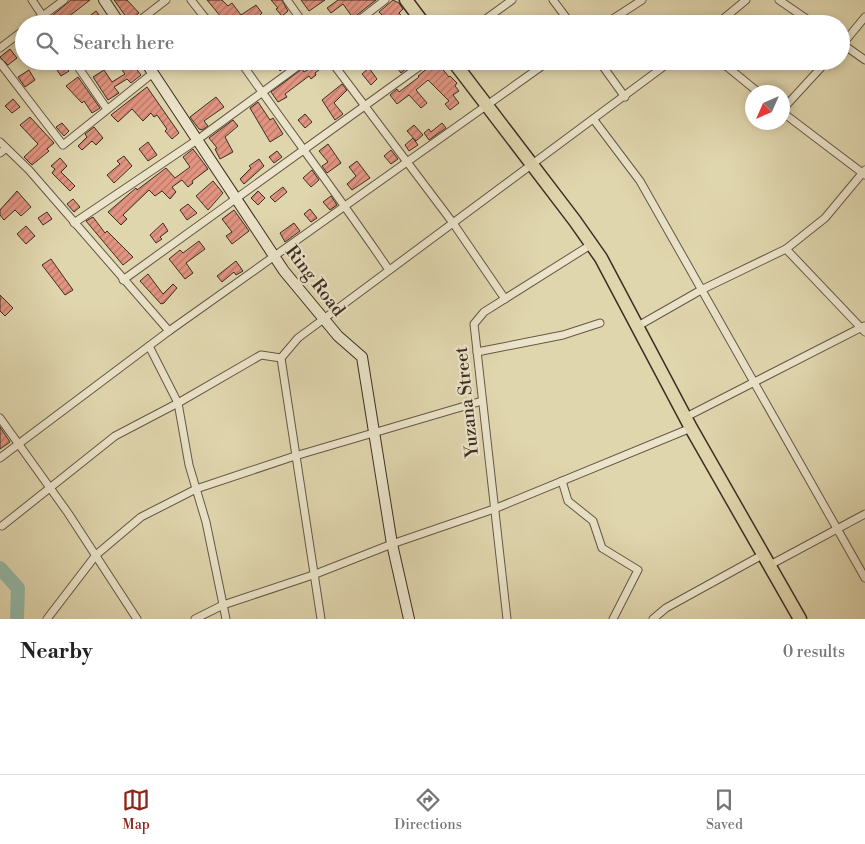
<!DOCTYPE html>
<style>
body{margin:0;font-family:"Libre Bodoni",serif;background:#f6f6f6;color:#222}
.compass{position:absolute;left:745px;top:85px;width:45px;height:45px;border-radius:50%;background:#fff;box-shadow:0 2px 8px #0003;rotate:225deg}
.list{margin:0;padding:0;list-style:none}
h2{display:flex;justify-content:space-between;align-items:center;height:65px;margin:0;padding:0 20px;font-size:21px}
h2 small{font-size:16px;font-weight:400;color:#767676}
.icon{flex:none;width:28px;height:28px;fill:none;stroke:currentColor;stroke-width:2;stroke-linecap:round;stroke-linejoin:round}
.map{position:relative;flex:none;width:865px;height:619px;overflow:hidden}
.search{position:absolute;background:#fff;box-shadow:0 2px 8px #0003;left:15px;right:15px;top:15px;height:55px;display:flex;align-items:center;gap:12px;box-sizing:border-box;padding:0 18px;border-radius:28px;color:#767676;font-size:19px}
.sheet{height:155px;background:#fff}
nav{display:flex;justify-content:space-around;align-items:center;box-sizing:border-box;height:70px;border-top:1px solid #e0e0e0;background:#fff;font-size:14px;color:#767676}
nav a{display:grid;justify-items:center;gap:2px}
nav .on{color:#8f2418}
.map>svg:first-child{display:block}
</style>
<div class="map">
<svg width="865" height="619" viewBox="0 0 865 619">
<defs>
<pattern id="building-hatch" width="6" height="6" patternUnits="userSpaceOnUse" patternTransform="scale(1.25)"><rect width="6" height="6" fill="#e29481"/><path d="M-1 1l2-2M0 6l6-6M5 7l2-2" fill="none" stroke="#b87969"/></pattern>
</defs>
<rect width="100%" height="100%" fill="#e0d6ae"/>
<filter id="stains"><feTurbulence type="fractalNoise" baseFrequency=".004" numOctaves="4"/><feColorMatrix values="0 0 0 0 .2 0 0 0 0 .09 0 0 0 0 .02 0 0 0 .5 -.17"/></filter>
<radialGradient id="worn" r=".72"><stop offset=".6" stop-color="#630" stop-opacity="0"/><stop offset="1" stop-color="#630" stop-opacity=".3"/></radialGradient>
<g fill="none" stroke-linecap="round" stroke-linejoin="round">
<polyline stroke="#94b9a8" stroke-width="14" points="0,568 18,588 17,619"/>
</g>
<g fill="url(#building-hatch)" stroke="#3c2e22">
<polygon points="71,0 90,0 68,17 67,19 71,24 60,24 53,15"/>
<polygon points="114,0 127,0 139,13 129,21"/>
<polygon points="207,0 222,0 228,6 232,3 241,15 256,5 262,13 251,24 233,24 231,20 226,23"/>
<polygon points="271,0 282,0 288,11 282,16 276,9 278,8"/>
<polygon points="301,0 325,0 309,11"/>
<polygon points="338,0 376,0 353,18 343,4 331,13 327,8"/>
<polygon points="393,0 399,3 403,9 399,13 409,24 391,24 379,12"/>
<polygon points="96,11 106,24 90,24 86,19"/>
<polygon points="10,49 17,58 8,65 0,57"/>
<polygon points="51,61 62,61 69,71 61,76"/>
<polygon points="115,61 130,61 141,75 131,83 127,79 114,87 119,93 108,100 93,77 104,70 112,82 125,74"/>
<polygon points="272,61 292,61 280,71"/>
<polygon points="314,61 326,61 327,64 315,73 316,75 311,79 309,76 285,94 287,97 278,102 271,92 302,69 304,72 316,65"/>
<polygon points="398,61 416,61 401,73 394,64"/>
<polygon points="436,61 449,77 450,76 457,83 455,86 459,91 453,95 459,103 450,110 445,104 449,101 428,80 416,90 427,103 421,108 409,95 397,104 390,95 397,89 399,92 419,77 418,76"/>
<polygon points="369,68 377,79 371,85 362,74"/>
<polygon points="29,70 35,80 25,87 18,77"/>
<polygon points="78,77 100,108 92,113 84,101 82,103 66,86"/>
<polygon points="342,84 347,90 334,103 343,114 335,120 322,100"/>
<polygon points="147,87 179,133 172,139 165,131 167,129 157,115 154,117 151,113 143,121 132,109 118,122 111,115"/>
<polygon points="216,97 224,107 204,121 208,126 202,130 199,129 190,117"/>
<polygon points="13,99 20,107 12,113 5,106"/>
<polygon points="258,102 270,120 273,118 283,134 270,142 250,108"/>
<polygon points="305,114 312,122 305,128 298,120"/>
<polygon points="30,117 54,143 47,149 49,151 32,165 24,157 38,144 20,125"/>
<polygon points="233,120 238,126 225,137 233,152 220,159 215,149 217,148 209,138"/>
<polygon points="62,123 69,131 64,136 56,127"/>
<polygon points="442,123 446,128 429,140 424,133 429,129 431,132"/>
<polygon points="414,125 423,135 416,141 407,131"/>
<polygon points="94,127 103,138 96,145 92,141 82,150 78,146 87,137 85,134"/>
<polygon points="413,138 418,145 409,151 405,145"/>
<polygon points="148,142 157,155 148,161 139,149"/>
<polygon points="328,144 341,163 327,173 322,166 328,162 319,151"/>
<polygon points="193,149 208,169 192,181 193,183 188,187 182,180 172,187 176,192 170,199 162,191 155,196 149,190 123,215 127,219 121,225 108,212 136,188 137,190 166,168 175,178 190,167 183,157"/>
<polygon points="391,150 398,159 391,164 384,156"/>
<polygon points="277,151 282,157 274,163 269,157"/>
<polygon points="124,156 132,166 114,183 107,175 120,164 117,161"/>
<polygon points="60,158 67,166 61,172 75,186 70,191 52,173 55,169 51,166"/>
<polygon points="259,159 264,166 244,184 240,179 251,168 249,166"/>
<polygon points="357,161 370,178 352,190 347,184 356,176 349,167"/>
<polygon points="312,170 319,180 311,187 303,178"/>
<polygon points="213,181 223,193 208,210 196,196"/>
<polygon points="283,187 287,192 275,202 270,197"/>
<polygon points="17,191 31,207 21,216 15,210 4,220 0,215 0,210"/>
<polygon points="258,191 265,198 258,205 251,198"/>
<polygon points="331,196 337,205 330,210 323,202"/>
<polygon points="73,199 80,207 74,212 67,204"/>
<polygon points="188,204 197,213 187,220 180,210"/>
<polygon points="310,209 317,218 311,222 304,214"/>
<polygon points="234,210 249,231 232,244 226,236 232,232 222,219"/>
<polygon points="47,212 52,219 43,225 38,218"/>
<polygon points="93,217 105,233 107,231 133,257 123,265 86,221"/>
<polygon points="163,223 168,231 160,237 162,239 156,243 150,235"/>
<polygon points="294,223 300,231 285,242 280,233"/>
<polygon points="26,226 35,236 26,244 17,234"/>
<polygon points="199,241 205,249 186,263 193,273 185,279 169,259 180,250 183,253"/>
<polygon points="51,259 73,290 65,295 42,265"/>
<polygon points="236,261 243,271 236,275 234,272 222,282 217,276"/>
<polygon points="148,274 163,294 173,284 177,288 164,303 161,304 140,281"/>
<polygon points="0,295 13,308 5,316 0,311"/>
<polygon points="0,427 10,442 0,449"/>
</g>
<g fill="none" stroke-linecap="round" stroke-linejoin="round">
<defs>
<g id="street">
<polyline points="32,0 48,24"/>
<polyline points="191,0 210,24"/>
<polyline points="287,0 304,24"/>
<polyline points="553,0 571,24"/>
<polyline points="779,0 814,24"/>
<polyline points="32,24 64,0"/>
<polyline points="135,24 166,0"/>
<polyline points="354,24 385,0"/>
<polyline points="479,24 512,0"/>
<polyline points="605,24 642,0"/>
<polyline points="717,24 746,0"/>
<polyline points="841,43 865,60"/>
<polyline points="841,46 865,17"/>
<polyline points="0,48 24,30"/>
<polyline points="74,61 107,109"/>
<path d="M240,61C289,131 341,199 389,270"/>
<polyline points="331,61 453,223 505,299"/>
<polyline points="599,61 625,97"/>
<polyline points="720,61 758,92"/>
<polyline points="0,63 63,145 153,73"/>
<polyline points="782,110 827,61"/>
<polyline points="782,112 865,175"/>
<polyline points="594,120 640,181 865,578"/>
<polyline points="0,142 29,170 169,331"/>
<polyline points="0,153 6,148"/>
<polyline points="74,223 197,140 305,61"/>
<polyline points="786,249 825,218 865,170"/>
<polyline points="123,280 427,61"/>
<polyline points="638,326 701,290 786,249 865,332"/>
<polyline points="149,346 178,403 189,465 206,522 226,619"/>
<polyline points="477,352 563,335 600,323"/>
<polyline points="686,417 864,326"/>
<polyline points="0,418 68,513 137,619"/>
<polyline points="0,458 169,331 549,61"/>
<polyline points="562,481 568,501 593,521 602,548 638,570 613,619"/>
<polyline points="2,526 115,436 178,403 261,355 281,358"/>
<polyline points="770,565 865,514"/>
<polyline points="47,619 96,555 141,517 196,489 295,456 482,401"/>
<polyline points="195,619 223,605 313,575 392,544 494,509 691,428"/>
<polyline points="321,619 281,358 298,338 671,61"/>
<polyline points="507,619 474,324 484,312 592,244"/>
<polyline points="653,619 666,608 764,554"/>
</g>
<g id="secondary">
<polyline points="104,0 120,24"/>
<polyline points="145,61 284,271 338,336 362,357 392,544 409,619"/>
</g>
<g id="highway">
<polyline points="406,0 424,24"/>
<polyline points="453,61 575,221 601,258 691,428 800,619"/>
</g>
</defs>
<use href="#street" stroke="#655845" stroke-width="9"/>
<use href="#secondary" stroke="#3c2e22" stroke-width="12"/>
<use href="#highway" stroke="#3c2e22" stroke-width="15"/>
<use href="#street" stroke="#ebe4ca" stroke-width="7"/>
<use href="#secondary" stroke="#ebe4ca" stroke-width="10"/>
<use href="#highway" stroke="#e0d6ae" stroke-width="12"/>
</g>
<g text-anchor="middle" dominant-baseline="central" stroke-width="4.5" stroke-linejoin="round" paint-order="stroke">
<g font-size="18" fill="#3c2e22" stroke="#ebe4ca">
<text transform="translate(315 281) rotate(52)">Ring Road</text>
<text transform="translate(467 402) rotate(-96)">Yuzana Street</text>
</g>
</g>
<rect width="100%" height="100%" filter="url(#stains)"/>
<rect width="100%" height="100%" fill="url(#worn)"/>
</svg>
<svg class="compass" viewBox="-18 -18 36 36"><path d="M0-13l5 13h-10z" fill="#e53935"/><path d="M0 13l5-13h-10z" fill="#767676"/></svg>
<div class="search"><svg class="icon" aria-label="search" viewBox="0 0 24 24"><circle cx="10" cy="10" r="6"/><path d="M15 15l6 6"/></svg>Search here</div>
</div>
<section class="sheet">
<h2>Nearby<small>0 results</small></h2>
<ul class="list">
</ul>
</section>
<nav>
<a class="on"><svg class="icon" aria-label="map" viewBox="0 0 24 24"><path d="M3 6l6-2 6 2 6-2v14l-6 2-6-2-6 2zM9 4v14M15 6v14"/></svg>Map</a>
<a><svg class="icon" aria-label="directions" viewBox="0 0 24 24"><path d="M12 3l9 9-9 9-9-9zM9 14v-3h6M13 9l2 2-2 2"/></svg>Directions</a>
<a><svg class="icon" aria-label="saved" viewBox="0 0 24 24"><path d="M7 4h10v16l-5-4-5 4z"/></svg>Saved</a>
</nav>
